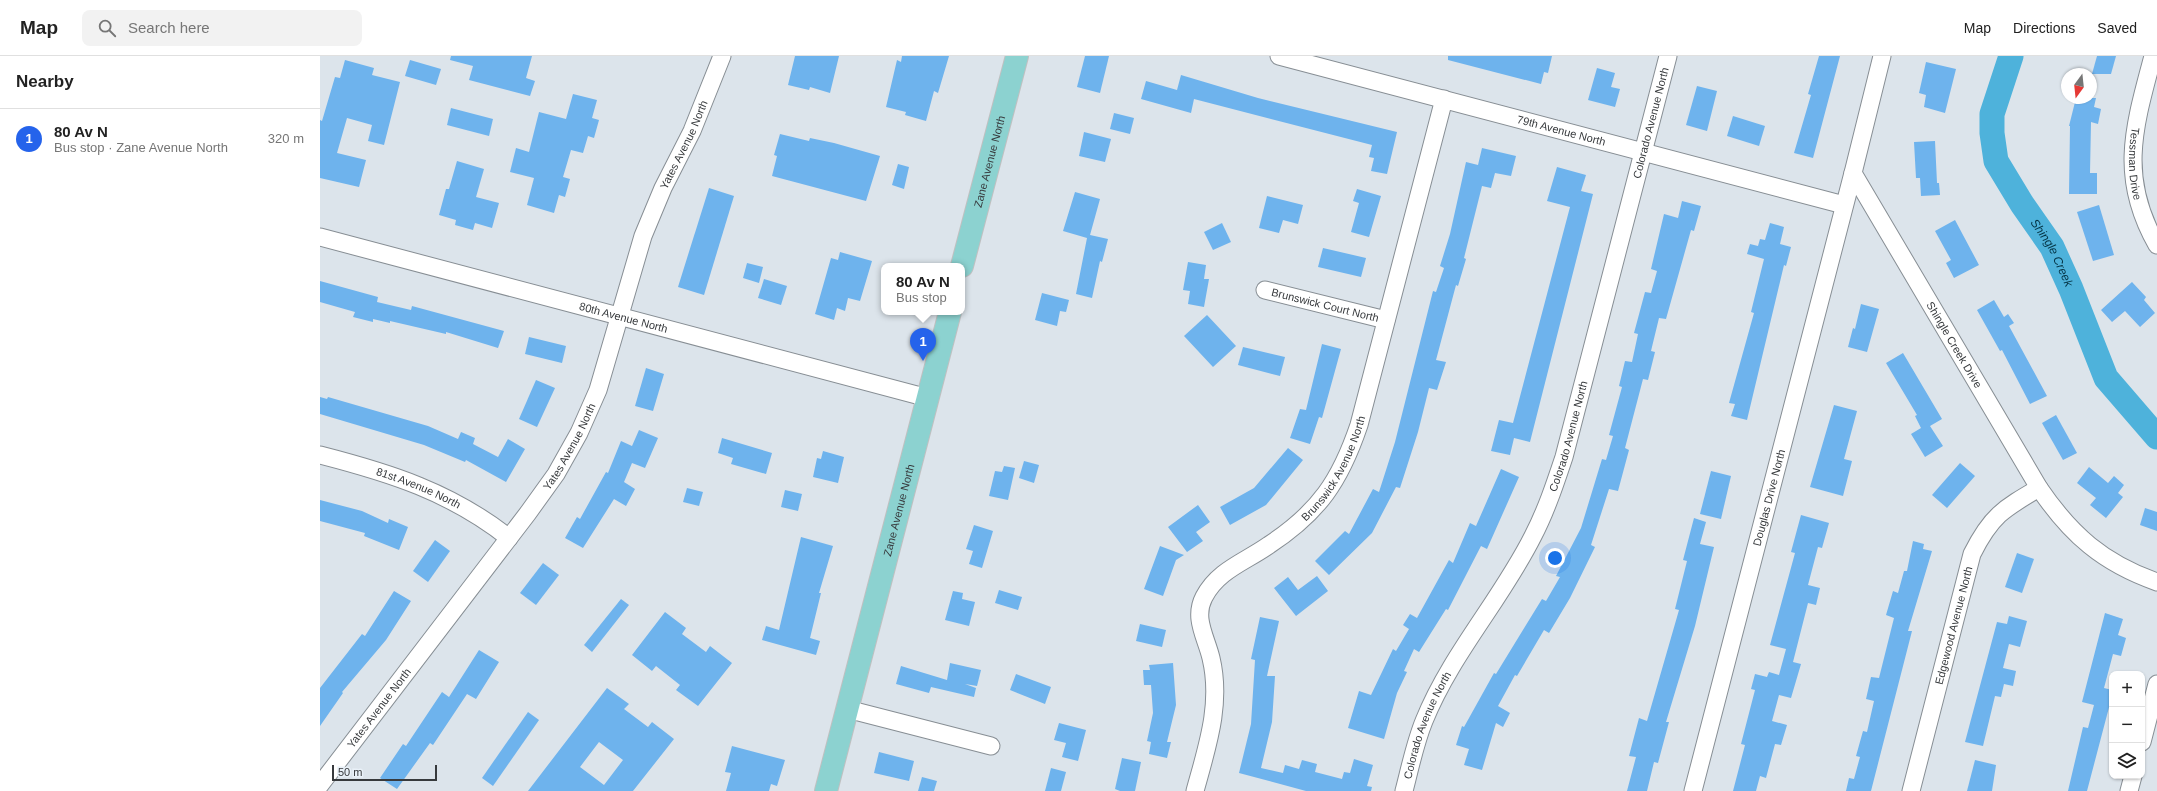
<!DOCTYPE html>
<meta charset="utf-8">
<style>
body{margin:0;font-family:Helvetica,sans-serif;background:#f2f2f2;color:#222}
.controls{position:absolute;right:12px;bottom:12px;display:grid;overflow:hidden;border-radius:8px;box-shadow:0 1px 3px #0004}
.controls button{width:36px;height:36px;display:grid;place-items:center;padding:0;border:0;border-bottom:1px solid #e0e0e0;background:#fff;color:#222;font:20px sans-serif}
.compass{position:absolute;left:1741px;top:12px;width:36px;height:36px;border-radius:50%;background:#fff;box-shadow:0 1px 3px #0004;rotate:195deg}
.scale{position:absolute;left:12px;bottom:10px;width:105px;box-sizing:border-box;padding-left:4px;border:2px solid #373a3d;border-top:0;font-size:11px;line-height:14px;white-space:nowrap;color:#373a3d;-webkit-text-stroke:3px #e9f1f8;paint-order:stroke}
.you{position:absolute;left:1235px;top:502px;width:14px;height:14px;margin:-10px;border:3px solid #fff;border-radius:50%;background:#1a73e8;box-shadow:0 0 0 6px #1a73e833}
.badge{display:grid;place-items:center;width:26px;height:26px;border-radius:50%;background:#2563eb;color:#fff;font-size:13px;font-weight:700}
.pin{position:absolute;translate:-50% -33px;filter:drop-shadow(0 1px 2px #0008)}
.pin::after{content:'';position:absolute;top:21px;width:14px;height:12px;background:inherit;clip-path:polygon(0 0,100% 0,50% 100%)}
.popup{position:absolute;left:561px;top:207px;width:84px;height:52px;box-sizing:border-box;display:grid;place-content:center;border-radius:8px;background:#fff;filter:drop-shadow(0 1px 3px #0005);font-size:13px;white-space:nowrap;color:#767676}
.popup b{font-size:15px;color:#222}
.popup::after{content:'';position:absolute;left:50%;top:100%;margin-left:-8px;border:8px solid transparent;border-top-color:#fff}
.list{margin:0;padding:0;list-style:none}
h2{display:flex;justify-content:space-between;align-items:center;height:52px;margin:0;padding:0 16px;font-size:17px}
h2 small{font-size:13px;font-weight:400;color:#767676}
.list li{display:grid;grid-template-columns:26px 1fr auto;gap:12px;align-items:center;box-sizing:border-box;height:60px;padding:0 16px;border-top:1px solid #e0e0e0}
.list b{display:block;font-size:15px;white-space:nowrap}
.list p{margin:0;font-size:13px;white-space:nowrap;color:#767676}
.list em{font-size:13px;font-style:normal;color:#767676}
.icon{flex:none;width:22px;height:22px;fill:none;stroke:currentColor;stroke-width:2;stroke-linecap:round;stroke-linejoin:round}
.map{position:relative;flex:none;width:1837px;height:735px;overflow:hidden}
header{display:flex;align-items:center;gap:24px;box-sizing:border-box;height:56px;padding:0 20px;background:#fff;border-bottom:1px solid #e0e0e0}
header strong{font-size:19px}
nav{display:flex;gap:22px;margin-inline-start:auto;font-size:14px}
.search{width:280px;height:36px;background:#f2f2f2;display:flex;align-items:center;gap:10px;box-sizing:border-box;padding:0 14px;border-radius:8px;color:#767676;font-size:15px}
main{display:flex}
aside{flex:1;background:#fff}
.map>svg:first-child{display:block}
</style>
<header>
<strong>Map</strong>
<div class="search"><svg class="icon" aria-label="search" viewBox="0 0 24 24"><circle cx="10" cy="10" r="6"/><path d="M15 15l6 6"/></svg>Search here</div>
<nav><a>Map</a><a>Directions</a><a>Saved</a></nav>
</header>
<main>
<aside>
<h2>Nearby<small></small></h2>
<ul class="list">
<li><span class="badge">1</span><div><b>80 Av N</b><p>Bus stop · Zane Avenue North</p></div><em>320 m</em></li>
</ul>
</aside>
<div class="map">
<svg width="1837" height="735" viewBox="0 0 1837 735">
<rect width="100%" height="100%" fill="#dce4eb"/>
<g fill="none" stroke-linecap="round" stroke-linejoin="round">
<path stroke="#4eb2db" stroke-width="25" id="s1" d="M1691,0L1672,58V77L1676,105L1702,148L1732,191L1751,233L1786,322L1837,381"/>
</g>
<g fill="#6eb3ed" fill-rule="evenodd">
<polygon points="131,0 212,0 206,22 215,25 210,40 149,24 153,10 130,4"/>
<polygon points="475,0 519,0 510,37 490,31 489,34 468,29"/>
<polygon points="582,0 629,0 618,37 614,35 606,65 585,59 586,56 566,51 577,4 581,6"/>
<polygon points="765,0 789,0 780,37 757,31"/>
<polygon points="1128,0 1232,0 1228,17 1224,16 1221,28 1128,4"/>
<polygon points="1499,0 1520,0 1493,102 1474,97 1491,39 1488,38"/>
<polygon points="1777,0 1796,0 1791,18 1772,18"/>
<polygon points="25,4 54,12 52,19 80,26 64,89 48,85 52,69 27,62 17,97 46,104 39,131 0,122 0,64 2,65 15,21 20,22"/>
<polygon points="90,4 121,13 116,29 85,20"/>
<polygon points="1606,6 1636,13 1625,57 1604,51 1606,39 1599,37"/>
<polygon points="1277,12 1295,17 1291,31 1300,33 1295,51 1268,44"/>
<polygon points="861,19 938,42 1077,76 1067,118 1051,115 1054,102 1049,101 1052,89 874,43 871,57 821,43 826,25 857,34"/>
<polygon points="1377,30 1397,35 1387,75 1366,69"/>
<polygon points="253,38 277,44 272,62 279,64 274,82 268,80 263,97 251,94 243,121 250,123 245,141 239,139 234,157 207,149 214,122 190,116 196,92 209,96 219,56 246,63"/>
<polygon points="1756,42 1776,42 1774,51 1781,53 1778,68 1771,66 1770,117 1777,117 1777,138 1749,138 1750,70 1749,70"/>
<polygon points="131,52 173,63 169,80 127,69"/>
<polygon points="794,57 814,62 810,78 790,73"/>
<polygon points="1413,60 1445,70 1439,90 1407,80"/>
<polygon points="764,76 791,83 785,106 759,100"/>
<polygon points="460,78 489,85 490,82 514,87 560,100 546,145 452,120 457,100 454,99"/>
<polygon points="1615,85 1617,127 1619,127 1620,139 1601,140 1600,122 1596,122 1594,86"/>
<polygon points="1162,92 1196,100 1191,120 1175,117 1171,132 1162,130 1144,202 1146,203 1138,230 1136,229 1116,304 1126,306 1117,334 1109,332 1098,376 1080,432 1076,431 1052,477 1009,519 995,505 1025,475 1029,478 1053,433 1059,436 1075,386 1113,235 1116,236 1124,212 1120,210 1130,178 1146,106 1158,109"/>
<polygon points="137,105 164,113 156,141 179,147 172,172 155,167 153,174 135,169 136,164 119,159 126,133 129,133"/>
<polygon points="578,108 589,111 584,133 572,129"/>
<polygon points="1237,111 1266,119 1261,135 1273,138 1210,386 1194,382 1190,399 1171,395 1179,364 1193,367 1250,151 1227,145"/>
<polygon points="389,132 414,140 384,239 358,231"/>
<polygon points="1037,133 1061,140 1049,181 1031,176 1039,147 1033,145"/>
<polygon points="755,136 780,143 770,179 788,183 782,206 780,205 772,242 756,238 767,182 743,175"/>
<polygon points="947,140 983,149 978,168 963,164 959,177 939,172"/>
<polygon points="1362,145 1381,150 1374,175 1371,174 1346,263 1339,262 1331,295 1335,296 1328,324 1323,323 1305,392 1309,394 1298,435 1289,433 1271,489 1275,491 1250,542 1229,577 1224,574 1197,620 1195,619 1178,650 1190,657 1183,671 1176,667 1162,714 1144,709 1149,693 1136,689 1142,670 1144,671 1174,617 1176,618 1222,543 1226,545 1240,521 1236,520 1261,472 1282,403 1286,404 1293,380 1289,379 1302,331 1299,330 1305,305 1312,306 1318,278 1314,277 1325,236 1331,237 1337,215 1331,213 1344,158 1358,162"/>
<polygon points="1779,149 1794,199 1773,205 1757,156"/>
<polygon points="1635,164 1659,209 1634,222 1626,207 1631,204 1615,175"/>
<polygon points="902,167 911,186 893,194 884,176"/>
<polygon points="1450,167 1464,171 1460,188 1471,191 1466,210 1464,209 1427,364 1411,360 1415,348 1409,347 1434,257 1431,256 1444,203 1427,198 1430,188 1438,190 1440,183 1445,184"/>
<polygon points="1003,192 1046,202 1041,221 998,211"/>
<polygon points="520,196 552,205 540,245 528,242 525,255 517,252 514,264 495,258 511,202 518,204"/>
<polygon points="868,206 886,209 884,223 889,223 884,251 868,248 870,235 863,234"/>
<polygon points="427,207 443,211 439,227 423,222"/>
<polygon points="444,223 467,230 461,249 438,242"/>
<polygon points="0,225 58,241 57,246 91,254 92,250 184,275 178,292 126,276 126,278 70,265 70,267 53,263 53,266 33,261 35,256 0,246"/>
<polygon points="1812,226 1826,241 1824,244 1835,257 1820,271 1805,255 1792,266 1781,254"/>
<polygon points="722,237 749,244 746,256 740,255 737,270 715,264"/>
<polygon points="1674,244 1684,261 1688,258 1694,267 1689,270 1727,340 1710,348 1682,294 1680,295 1657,254"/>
<polygon points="1541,248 1559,253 1547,296 1528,291 1533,272 1535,273"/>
<polygon points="887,259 916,290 893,311 864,280"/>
<polygon points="209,281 246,290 242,307 205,298"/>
<polygon points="1002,288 1021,293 1002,362 999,361 990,388 970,382 980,353 986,354"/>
<polygon points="923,291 965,301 960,320 918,309"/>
<polygon points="1583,297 1622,363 1610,370 1623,390 1605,401 1591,378 1601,372 1595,360 1597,359 1566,307"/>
<polygon points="326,312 344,318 333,355 315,350"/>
<polygon points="216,324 235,332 217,371 199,363"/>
<polygon points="0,341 7,343 8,341 108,370 138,383 141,376 155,382 153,388 178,401 188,383 205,393 186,426 146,404 145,406 104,389 0,358"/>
<polygon points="1514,349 1537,355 1524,403 1532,405 1523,440 1490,431"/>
<polygon points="1736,359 1757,397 1743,404 1722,367"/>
<polygon points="319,374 338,382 325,412 312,407 304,426 315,433 306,450 294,443 263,492 245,482 257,461 260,463 286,416 288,417 301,385 312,390"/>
<polygon points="402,382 452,397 446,418 411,408 413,402 398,397"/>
<polygon points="968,392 983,404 946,449 910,469 900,451 934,432"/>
<polygon points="503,395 524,401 518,427 493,421 497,402 501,403"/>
<polygon points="704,405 719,409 714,427 699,422"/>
<polygon points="1640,407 1655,420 1627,452 1612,439"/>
<polygon points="684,410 695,412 688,444 669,440 675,415 682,416"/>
<polygon points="1769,411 1788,427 1794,420 1804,429 1798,437 1803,441 1786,462 1770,449 1776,442 1757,427"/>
<polygon points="1181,413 1199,421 1167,493 1161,490 1128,554 1126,553 1099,596 1094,593 1084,615 1087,616 1077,637 1064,683 1028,672 1039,635 1051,639 1073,593 1076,595 1089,573 1083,569 1090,558 1097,562 1129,504 1133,507 1150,467 1156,470"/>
<polygon points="1391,415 1411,420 1401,463 1380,458"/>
<polygon points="367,432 383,436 379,450 363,446"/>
<polygon points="465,434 482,438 478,455 461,451"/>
<polygon points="0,444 42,455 68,467 69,463 88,471 79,494 44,480 45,477 0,465"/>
<polygon points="878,449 890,466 876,476 883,485 867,496 848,471"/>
<polygon points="1825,452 1837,456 1837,475 1820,469"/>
<polygon points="1481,459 1509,467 1502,492 1498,491 1488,529 1500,532 1496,549 1488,547 1473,606 1481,608 1471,642 1459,639 1452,665 1467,669 1461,689 1455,688 1446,722 1440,720 1436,735 1413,735 1425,689 1421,688 1435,634 1431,633 1435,618 1447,621 1449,616 1459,619 1466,593 1450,589 1475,497 1471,496"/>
<polygon points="1374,462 1386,466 1380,488 1394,491 1375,570 1346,666 1349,666 1338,707 1334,706 1327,735 1307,735 1316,701 1309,700 1319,662 1327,665 1359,554 1355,553 1367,505 1363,504"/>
<polygon points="654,469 673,475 662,512 649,508 653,495 646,493"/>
<polygon points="481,481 513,490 499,537 501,537 490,582 500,585 496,599 442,584 446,570 459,574"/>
<polygon points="115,484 130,495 108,526 93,515"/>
<polygon points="1593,485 1604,488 1603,493 1612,495 1588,575 1592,575 1551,735 1526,735 1529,722 1534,723 1540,701 1536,700 1543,675 1547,676 1554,645 1546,643 1551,621 1559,622 1574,562 1566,559 1573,535 1578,537 1584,515 1587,515"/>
<polygon points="840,490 864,499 856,504 843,540 824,533"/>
<polygon points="1697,497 1714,503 1702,537 1685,531"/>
<polygon points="223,507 239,519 216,549 200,537"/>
<polygon points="997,520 1008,535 976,560 954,532 968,521 978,534"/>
<polygon points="679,534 702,541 698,554 675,547"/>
<polygon points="74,535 91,545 66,584 22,636 23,637 0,670 0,632 42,578 45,580"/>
<polygon points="633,535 643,537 642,543 655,546 649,570 625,564"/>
<polygon points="301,543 309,549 272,596 264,589"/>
<polygon points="345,556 366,572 362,578 386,596 390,590 412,607 378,650 356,634 360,629 336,610 332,615 312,599"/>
<polygon points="1785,557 1803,563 1798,579 1806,582 1801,600 1793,598 1784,632 1792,634 1792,640 1767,735 1748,735 1763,671 1768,672 1774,649 1762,646"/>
<polygon points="1689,560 1707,565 1700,591 1689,588 1683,612 1696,615 1693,630 1684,628 1681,641 1675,640 1663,690 1645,686 1677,566 1687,568"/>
<polygon points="940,561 959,565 947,620 955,620 952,666 941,712 963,717 965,709 979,713 982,704 997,708 995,716 1022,723 1024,716 1030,717 1034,703 1053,709 1047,730 1052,731 1051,735 986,735 919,717 931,668 935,604 931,603"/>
<polygon points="820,568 846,574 842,591 816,585"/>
<polygon points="159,594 179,606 156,643 147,638 113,689 110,687 77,733 60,722 83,688 86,690 122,636 129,641"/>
<polygon points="630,607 661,614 657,630 645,628 656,632 654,641 611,631 609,637 576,628 581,610 627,624"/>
<polygon points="853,607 856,649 847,686 851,686 847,702 829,698 831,686 827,685 833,657 831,629 824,629 823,614 830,614 829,609"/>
<polygon points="696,618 731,631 725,648 690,634"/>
<path d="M287,632L309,648L304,653L328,671L332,666L354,683L313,735H208ZM279,686L303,704L284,729L260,711Z"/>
<polygon points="208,656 219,664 173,730 162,722"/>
<polygon points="739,667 766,674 758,705 742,701 746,687 734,684"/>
<polygon points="412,690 465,704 457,730 451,728 449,735 406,735 411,717 405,716"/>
<polygon points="559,696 594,705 589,725 554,717"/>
<polygon points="802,702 821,706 815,735 800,735 795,733"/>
<polygon points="1655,704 1676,709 1672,735 1647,735"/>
<polygon points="731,712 746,716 741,735 725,735"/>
<polygon points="602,721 617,725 614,735 598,735"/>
</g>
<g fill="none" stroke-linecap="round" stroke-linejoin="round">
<defs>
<g id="minor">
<path id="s2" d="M959,0L1524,149"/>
<path id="s3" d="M1562,0L1533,117L1719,432C1751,479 1783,507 1837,526"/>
<path id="s4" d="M1833,0C1814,71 1798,121 1837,189"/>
<path id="s5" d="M0,181L608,342"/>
<path id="s6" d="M945,234L1066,264"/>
<path id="s7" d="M0,399C70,417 131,436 189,482"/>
<polyline points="527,653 671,690"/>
<polyline points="1822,686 1837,628"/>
<path id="s8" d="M0,729L208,457L236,418L259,377L278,334L323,180L343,132L372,75L402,0"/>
<path id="s9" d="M875,735C887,691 902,648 891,602C886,581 873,562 884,541C898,514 925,506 949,489C999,456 1020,425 1039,369L1124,43"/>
<path id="s10" d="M1084,735C1090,712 1095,687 1104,665C1131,598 1181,544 1213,480C1226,455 1235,428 1244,401L1348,0"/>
<path id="s11" d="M1373,735L1533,117"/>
<path id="s12" d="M1591,735L1652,498C1671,460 1683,453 1719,432"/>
<polyline points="1809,735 1813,720"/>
</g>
<g id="major">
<path id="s13" d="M642,210L697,0"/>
<path id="s14" d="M506,735L630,256"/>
</g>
</defs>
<use href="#minor" stroke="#878e94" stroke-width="19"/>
<use href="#major" stroke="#bfc0c1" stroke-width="24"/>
<use href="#minor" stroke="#fff" stroke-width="17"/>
<use href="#major" stroke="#8cd2d0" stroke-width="22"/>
</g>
<g text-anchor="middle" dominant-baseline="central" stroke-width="3" stroke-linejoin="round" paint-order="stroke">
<g font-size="11" fill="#373a3d" stroke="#e9f1f8">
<text stroke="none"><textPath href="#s10" startOffset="718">Colorado Avenue North</textPath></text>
<text stroke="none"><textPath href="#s2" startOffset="292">79th Avenue North</textPath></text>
<text stroke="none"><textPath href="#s8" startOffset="745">Yates Avenue North</textPath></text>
<text stroke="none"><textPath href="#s13" startOffset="108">Zane Avenue North</textPath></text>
<text stroke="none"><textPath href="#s4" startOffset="110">Tessman Drive</textPath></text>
<text stroke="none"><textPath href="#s6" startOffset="62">Brunswick Court North</textPath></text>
<text stroke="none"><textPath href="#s5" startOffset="314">80th Avenue North</textPath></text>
<text stroke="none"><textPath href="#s3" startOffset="320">Shingle Creek Drive</textPath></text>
<text stroke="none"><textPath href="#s10" startOffset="394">Colorado Avenue North</textPath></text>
<text stroke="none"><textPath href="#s8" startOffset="421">Yates Avenue North</textPath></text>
<text stroke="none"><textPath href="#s9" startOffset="386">Brunswick Avenue North</textPath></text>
<text stroke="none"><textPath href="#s7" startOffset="104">81st Avenue North</textPath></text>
<text stroke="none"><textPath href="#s11" startOffset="303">Douglas Drive North</textPath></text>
<text stroke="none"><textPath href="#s14" startOffset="290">Zane Avenue North</textPath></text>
<text stroke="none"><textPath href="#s12" startOffset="171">Edgewood Avenue North</textPath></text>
<text stroke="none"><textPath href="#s8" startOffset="97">Yates Avenue North</textPath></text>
<text stroke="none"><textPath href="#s10" startOffset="70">Colorado Avenue North</textPath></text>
</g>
<g font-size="12" font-style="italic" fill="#043344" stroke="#e9f1f8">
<text stroke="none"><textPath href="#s1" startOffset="216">Shingle Creek</textPath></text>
</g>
</g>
</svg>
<div class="controls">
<button>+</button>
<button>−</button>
<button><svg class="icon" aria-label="layers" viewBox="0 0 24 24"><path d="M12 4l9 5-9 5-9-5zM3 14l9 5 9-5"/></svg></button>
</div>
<svg class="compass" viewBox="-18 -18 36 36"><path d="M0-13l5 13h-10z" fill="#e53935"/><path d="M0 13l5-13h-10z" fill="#767676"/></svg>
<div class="scale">50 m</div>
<div class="you"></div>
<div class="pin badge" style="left:603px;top:305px">1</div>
<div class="popup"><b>80 Av N</b>Bus stop</div>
</div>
</main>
